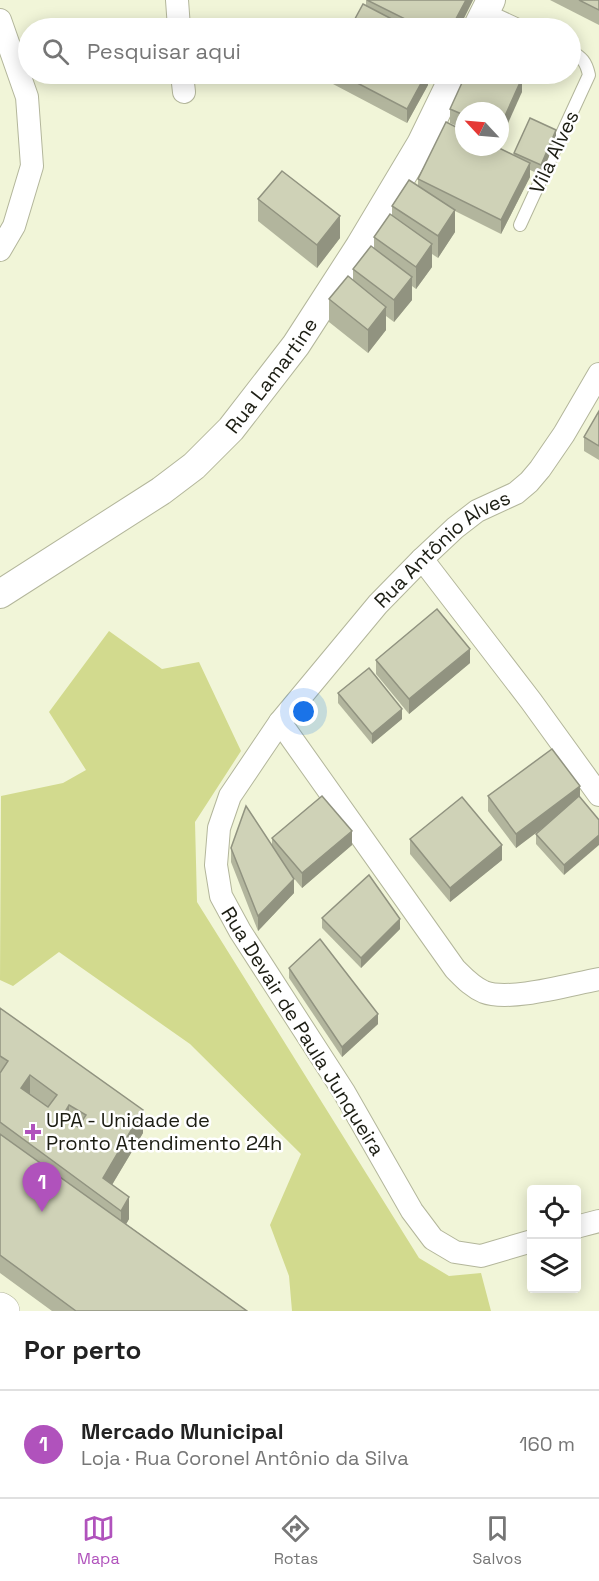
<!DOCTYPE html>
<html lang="pt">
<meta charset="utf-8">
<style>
body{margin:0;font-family:"Space Grotesk",sans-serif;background:#f6f6f6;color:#222}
.controls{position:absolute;right:18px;bottom:18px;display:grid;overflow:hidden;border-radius:6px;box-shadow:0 3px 15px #0003}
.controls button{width:54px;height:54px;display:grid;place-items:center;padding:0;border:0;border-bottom:2px solid #e0e0e0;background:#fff;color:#222;font:30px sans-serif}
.compass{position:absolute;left:455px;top:102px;width:54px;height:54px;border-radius:50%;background:#fff;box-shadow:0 3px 15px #0003;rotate:296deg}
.you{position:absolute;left:304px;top:712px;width:21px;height:21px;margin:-15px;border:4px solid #fff;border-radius:50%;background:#1a73e8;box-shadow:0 0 0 9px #1a73e833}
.badge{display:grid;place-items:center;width:39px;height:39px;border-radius:50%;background:#b052bc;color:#fff;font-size:20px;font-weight:700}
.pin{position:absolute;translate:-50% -50px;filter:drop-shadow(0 2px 3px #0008)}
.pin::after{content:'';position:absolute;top:32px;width:21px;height:18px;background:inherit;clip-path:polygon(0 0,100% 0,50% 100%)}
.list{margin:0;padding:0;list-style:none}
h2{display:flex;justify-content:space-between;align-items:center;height:78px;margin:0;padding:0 24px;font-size:26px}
h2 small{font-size:20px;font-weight:400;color:#767676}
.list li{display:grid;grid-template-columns:39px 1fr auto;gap:18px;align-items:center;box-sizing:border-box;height:108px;padding:0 24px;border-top:2px solid #e0e0e0}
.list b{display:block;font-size:22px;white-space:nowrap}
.list p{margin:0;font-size:20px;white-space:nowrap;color:#767676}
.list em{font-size:20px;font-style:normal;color:#767676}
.icon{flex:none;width:33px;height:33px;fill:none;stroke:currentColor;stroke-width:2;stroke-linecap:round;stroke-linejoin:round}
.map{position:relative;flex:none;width:599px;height:1311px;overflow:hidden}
.search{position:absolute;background:#fff;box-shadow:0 3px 15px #0003;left:18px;right:18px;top:18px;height:66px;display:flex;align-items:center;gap:15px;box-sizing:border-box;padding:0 21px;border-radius:33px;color:#767676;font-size:22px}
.sheet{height:186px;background:#fff}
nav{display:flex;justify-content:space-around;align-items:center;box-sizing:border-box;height:84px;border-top:2px solid #e0e0e0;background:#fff;font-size:16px;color:#767676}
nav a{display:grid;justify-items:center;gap:3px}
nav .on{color:#b052bc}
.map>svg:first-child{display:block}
</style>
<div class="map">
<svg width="599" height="1311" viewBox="0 0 599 1311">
<rect width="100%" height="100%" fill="#f1f5d8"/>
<polygon fill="#d2da8e" points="109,631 162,669 199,662 241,751 195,822 197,902 419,1258 449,1276 481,1273 491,1311 292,1311 289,1276 270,1225 301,1154 190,1044 59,952 13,986 0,980 1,796 63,783 86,770 49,712"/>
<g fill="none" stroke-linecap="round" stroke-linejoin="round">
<defs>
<g id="service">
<polyline points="486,10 525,28"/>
<path d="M520,225L589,75C586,61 582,58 570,50"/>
</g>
<g id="minor">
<polyline points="177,0 179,28"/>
<polyline points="0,20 27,97 32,166 14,226 0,250"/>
<polyline points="182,74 184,92"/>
<polyline points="422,559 531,701 599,795"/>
<path d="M280,722L455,969C464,978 472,987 484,992C510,1002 571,984 599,979"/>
<polyline points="576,1227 599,1221"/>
<path id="s1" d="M532,1241L481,1256L455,1252L433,1239L412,1211L344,1092L240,931L221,896L216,865L219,828L230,796L280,722L378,604L422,559L455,528L477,511L516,493L529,482L540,469L564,434L599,374"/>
</g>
<g id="tertiary">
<polyline points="477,28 491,0"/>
<path id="s2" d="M0,594L161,491L194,466L231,429L296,345L360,246L421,144L455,74"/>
</g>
<polyline id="secondary" points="0,1309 3,1311"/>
</defs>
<use href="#service" stroke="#b3b69b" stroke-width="14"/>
<use href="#minor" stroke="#b3b69b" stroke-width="24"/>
<use href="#tertiary" stroke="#b3b69b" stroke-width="30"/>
<use href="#secondary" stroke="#b3b69b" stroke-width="34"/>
<use href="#service" stroke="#fff" stroke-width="12"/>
<use href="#minor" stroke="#fff" stroke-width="22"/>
<use href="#tertiary" stroke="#fff" stroke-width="28"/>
<use href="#secondary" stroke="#fff" stroke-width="33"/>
</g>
<g fill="#b2b59d">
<polygon points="366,0 473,0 459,28 350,28 366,6"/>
<polygon points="550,0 599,0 599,25"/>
<polygon points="314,74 434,74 430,82 428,81 428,85 407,123"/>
<polygon points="522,92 500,111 464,111 464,129 450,123 450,109"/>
<polygon points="556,140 541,175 530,170 530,177 501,234 455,211 455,232 438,258 432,254 432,267 416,289 412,286 412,300 394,322 386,316 386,330 368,353 329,322 329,299 353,281 353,269 374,249 374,237 392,216 392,206 418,186 418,179 514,155 514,153"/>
<polygon points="258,199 340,238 317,268 258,221"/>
<polygon points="599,411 599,460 584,451 584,437"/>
<polygon points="376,660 470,663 409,714 376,674"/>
<polygon points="338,693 402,719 372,744 338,703"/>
<polygon points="580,786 564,875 536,844 536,834 548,823 516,848 488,811 488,796"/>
<polygon points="272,838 352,845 302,888 292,876 294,893 258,931 231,862 231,848 272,846"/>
<polygon points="410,839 502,860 450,902 410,854"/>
<polygon points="322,918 400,929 361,968 322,928"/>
<polygon points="289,968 378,1024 342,1057 289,978"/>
<polygon points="0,1008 143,1133 112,1185 129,1219 126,1224 247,1311 52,1311 0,1273"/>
</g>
<g fill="#919380">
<polygon points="466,0 473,0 459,28 451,28"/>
<polygon points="426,74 428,74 428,85 407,123 407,109"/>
<polygon points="430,74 434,74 430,82"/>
<polygon points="522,78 522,92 500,141 500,127"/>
<polygon points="556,130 556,140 541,175 541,165"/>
<polygon points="530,163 530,177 501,234 501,220"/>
<polygon points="455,210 455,232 438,258 438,236"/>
<polygon points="340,216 340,238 317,268 317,245"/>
<polygon points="432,244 432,267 416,289 416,267"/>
<polygon points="412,277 412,300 394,322 394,300"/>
<polygon points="386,307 386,330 368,353 368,330"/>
<polygon points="470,649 470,663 409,714 409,699"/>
<polygon points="402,709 402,719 372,744 372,734"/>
<polygon points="580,786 580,800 516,848 516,834"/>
<polygon points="352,831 352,845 302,888 302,873"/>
<polygon points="599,835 599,845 564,875 564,865"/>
<polygon points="502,845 502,860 450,902 450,888"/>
<polygon points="294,879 294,893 258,931 258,916"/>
<polygon points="400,919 400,929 361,968 361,958"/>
<polygon points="378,1014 378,1024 342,1057 342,1047"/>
<polygon points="30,1075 30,1098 21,1088"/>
<polygon points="69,1105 69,1128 62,1117"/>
<polygon points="143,1110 143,1133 104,1198 103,1178"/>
<polygon points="129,1197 129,1219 121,1233 121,1211"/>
</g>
<g fill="#cfd2b7" stroke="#919380" stroke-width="1.5" fill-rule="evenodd">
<polygon points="367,0 466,0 451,28 423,28"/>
<polygon points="579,0 599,0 599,10"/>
<polygon points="363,4 409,28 350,28"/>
<polygon points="494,19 511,28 488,28"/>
<polygon points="334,21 348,28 330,28"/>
<polygon points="340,74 426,74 407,109"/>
<polygon points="466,74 511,74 522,78 500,127 500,111 464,111 464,115 450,109"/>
<polygon points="530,118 556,130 541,165 514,153"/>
<polygon points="446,122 464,131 464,147 497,147 530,163 501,220 418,179"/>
<polygon points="282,171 340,216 317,245 258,199"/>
<polygon points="409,180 455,210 438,236 392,206"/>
<polygon points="390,214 432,244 416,267 374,237"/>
<polygon points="371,246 412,277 394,300 353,269"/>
<polygon points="348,276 386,307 368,330 329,299"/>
<polygon points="599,411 599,446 584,437"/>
<polygon points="437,609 470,649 409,699 376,660"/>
<polygon points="369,668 402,709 372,734 338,693"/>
<polygon points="552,749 580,786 516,834 488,796"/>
<polygon points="322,796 352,831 302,873 272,838"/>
<polygon points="579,796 599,820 599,835 564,865 536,834"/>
<polygon points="462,797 502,845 450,888 410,839"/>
<polygon points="246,806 294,879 258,916 231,848"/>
<polygon points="369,875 400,919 361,958 322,918"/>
<polygon points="320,939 378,1014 342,1047 289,968"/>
<path d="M0,1008L143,1110L103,1178L129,1197L121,1211L0,1122V1073L8,1061L0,1056ZM30,1075L57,1095L48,1107L21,1088ZM69,1105L86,1115L78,1127L62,1117Z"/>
<polygon points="0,1134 247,1311 76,1311 0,1255"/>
</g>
<path fill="#b052bc" stroke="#fff" stroke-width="2" d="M30 1123h6v6h6v6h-6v6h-6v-6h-6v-6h6z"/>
<g text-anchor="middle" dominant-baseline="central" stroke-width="5" stroke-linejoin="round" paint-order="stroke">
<g font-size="20" fill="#1c1d13" stroke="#fff">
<text transform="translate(554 152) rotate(-65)">Vila Alves</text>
<text stroke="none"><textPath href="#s2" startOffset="352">Rua Lamartine</textPath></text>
<text stroke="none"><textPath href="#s1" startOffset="939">Rua Antônio Alves</textPath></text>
<text transform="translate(303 1031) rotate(58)">Rua Devair de Paula Junqueira</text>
</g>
<g font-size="20" fill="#1c1d13" stroke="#fff" text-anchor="start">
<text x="46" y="1120">UPA - Unidade de<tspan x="46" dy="23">Pronto Atendimento 24h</tspan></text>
</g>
</g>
</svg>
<div class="controls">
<button><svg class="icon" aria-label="locate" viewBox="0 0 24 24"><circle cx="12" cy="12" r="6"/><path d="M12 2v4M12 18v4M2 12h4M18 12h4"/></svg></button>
<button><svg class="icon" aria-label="layers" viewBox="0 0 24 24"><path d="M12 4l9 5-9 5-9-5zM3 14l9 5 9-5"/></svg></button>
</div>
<svg class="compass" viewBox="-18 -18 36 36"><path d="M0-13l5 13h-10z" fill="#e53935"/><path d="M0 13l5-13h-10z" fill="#767676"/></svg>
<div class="you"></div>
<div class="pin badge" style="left:42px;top:1212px">1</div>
<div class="search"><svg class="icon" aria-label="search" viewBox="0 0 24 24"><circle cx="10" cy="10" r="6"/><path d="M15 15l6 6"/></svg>Pesquisar aqui</div>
</div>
<section class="sheet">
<h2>Por perto<small></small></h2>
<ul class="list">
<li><span class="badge">1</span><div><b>Mercado Municipal</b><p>Loja · Rua Coronel Antônio da Silva</p></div><em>160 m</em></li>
</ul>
</section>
<nav>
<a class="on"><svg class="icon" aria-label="map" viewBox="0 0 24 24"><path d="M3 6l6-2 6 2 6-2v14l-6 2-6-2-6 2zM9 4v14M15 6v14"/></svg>Mapa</a>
<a><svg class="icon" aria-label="directions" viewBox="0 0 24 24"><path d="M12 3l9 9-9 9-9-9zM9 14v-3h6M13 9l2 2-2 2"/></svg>Rotas</a>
<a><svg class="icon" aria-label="saved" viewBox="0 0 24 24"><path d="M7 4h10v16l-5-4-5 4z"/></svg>Salvos</a>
</nav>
